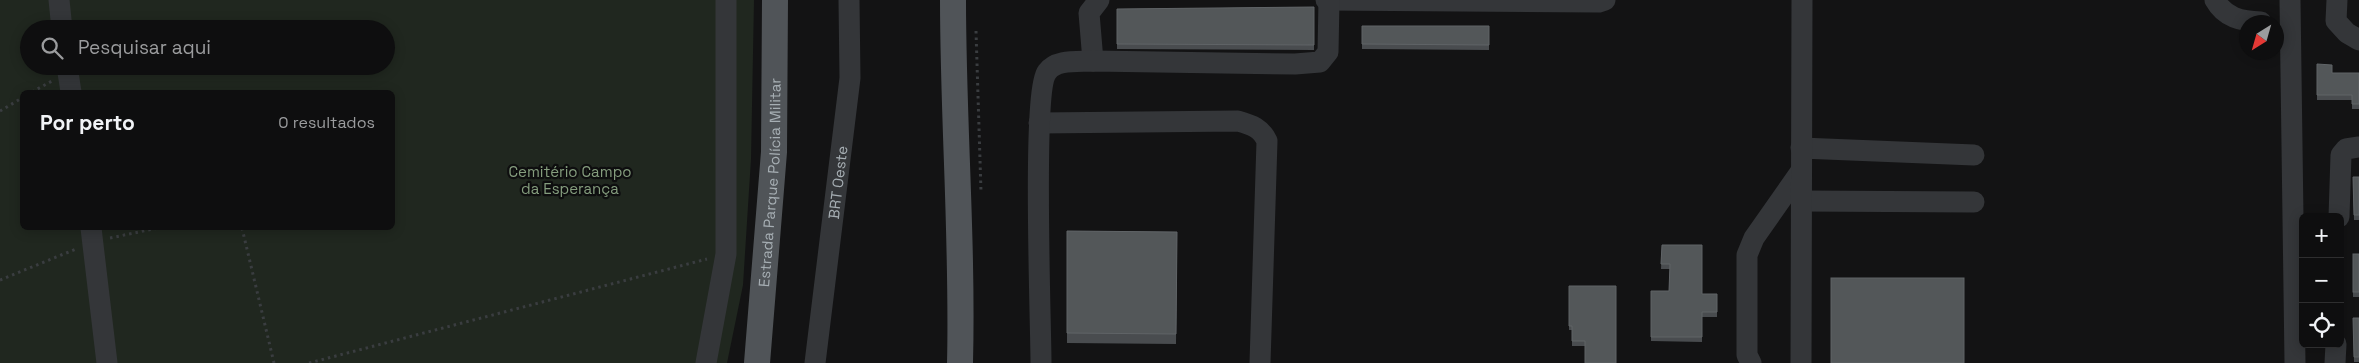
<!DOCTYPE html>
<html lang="pt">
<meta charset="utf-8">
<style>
body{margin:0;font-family:"Space Grotesk",sans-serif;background:#171718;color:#f1f3f6}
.controls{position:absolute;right:15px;bottom:15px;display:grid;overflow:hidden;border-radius:8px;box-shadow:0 2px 12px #0003}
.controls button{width:45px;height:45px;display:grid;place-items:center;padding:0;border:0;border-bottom:1px solid #2e2e2f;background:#0e0e0f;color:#f1f3f6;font:25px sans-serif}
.compass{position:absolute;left:2239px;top:15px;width:45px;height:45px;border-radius:50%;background:#0e0e0f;box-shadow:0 2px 12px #0003;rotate:217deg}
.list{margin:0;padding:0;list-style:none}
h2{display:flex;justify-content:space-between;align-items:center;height:65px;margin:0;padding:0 20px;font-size:21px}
h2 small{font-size:16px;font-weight:400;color:#9b9c9e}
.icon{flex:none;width:28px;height:28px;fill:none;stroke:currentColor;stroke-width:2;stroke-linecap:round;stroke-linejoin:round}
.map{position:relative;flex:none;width:2359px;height:363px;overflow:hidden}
.search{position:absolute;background:#0e0e0f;box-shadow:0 2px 12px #0003;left:20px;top:20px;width:375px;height:55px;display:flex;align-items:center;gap:12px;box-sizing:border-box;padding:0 18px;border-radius:28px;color:#9b9c9e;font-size:19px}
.panel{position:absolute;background:#0e0e0f;box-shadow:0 2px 12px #0003;left:20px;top:90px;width:375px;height:140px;border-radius:8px}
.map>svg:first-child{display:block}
</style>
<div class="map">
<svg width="2359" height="363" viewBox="0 0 2359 363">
<rect width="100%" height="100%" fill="#131314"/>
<path fill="#20271f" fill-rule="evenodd" d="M0,0H754L751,159L743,285L727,363H0ZM29,29H386V66H29ZM22,92H392V228H22Z"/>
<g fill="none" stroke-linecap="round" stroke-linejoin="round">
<g stroke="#3a3d40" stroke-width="3" stroke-dasharray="2.5 4" stroke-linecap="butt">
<polyline points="976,31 981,192"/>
<polyline points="32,92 52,81"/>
<polyline points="0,111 22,98"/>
<polyline points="242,228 274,363"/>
<polyline points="110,238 158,228"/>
<polyline points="0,280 76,249"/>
<polyline points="309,363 707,259"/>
</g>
<g stroke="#343639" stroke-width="21">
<polyline points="59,0 62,29"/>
<polyline points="1326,0 1599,2 1605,0"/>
<path d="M2215,0C2225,18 2241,21 2261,22"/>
<polyline points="2290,0 2295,363"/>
<polyline points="2337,0 2336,21 2347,33 2359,40"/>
<polyline points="1093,61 1089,13 1099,0"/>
<polyline points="67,66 71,92"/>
<path d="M1039,123L1238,121C1252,125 1261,128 1267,141L1260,363"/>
<polyline points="1801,148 1974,155"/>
<polyline points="1801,201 1974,202"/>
<polyline points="2339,217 2341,155 2346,149 2359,147"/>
<polyline points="91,228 107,363"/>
<polyline points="706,363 726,254 726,0"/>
<path id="s1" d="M815,363L850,78L849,0"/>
<path d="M1041,363C1041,323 1032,92 1047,72C1056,59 1078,62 1093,61L1295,64L1320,62L1328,52L1329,0"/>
<polyline points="1751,363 1747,355 1747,255 1754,238 1801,171"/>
<polyline points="1801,363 1802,0"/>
<polyline points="2335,363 2336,344"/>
</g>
<g stroke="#505458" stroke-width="26">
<path d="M953,0C953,121 963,242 960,363"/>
<path id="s2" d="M757,363L774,152L775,0"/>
</g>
</g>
<g fill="#494c4f">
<polygon points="1314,7 1314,50 1117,49 1117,9"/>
<polygon points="1362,26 1489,26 1489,50 1362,49"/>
<polygon points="2317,64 2332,73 2359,73 2359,109 2352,109 2352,100 2317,100"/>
<polygon points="2353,177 2359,177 2359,220 2354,220"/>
<polygon points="1067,231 1177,232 1176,344 1067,343"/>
<polygon points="1662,245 1702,294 1717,299 1717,317 1702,317 1702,342 1651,341 1651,291 1669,291 1670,269 1661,269"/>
<rect x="2353" y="254" width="6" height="43"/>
<polygon points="1569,286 1616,286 1585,346 1572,346 1572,330 1569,330"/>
<polygon points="2353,318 2359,318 2359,362 2354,362"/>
</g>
<g fill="#535759" stroke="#606467">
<polygon points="1314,7 1314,45 1117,44 1117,9"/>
<polygon points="1362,26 1489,26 1489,45 1362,44"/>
<polygon points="2317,64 2332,65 2332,73 2359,73 2359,104 2352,104 2352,95 2317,95"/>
<polygon points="2353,177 2359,177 2359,215 2354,215"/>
<polygon points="1067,231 1177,232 1176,334 1067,333"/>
<polygon points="1662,245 1702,245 1702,294 1717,294 1717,312 1702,312 1702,337 1651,337 1651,291 1669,291 1670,264 1661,264"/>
<rect x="2353" y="254" width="6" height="38"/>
<rect x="1831" y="278" width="133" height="85"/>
<polygon points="1569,286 1616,286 1616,363 1585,363 1585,341 1572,341 1572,326 1569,326"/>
<polygon points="2353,318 2359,318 2359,357 2354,357"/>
</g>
<g text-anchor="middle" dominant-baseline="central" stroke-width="4.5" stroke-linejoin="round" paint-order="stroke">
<g font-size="15" fill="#859d7e" stroke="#0e0e0f">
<text x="570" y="171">Cemitério Campo<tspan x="570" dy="17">da Esperança</tspan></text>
</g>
<g font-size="15" fill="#a6aeb3" stroke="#0e0e0f">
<text stroke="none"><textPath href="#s2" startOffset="181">Estrada Parque Polícia Militar</textPath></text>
<text stroke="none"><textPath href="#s1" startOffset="182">BRT Oeste</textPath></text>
</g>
</g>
</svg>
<div class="controls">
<button>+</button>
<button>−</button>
<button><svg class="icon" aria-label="locate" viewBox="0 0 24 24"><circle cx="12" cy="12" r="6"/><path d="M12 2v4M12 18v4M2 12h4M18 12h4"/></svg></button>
</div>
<svg class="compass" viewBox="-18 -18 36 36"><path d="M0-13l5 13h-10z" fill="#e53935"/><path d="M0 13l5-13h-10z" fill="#9b9c9e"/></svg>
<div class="search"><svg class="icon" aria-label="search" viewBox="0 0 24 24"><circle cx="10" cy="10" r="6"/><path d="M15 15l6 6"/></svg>Pesquisar aqui</div>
<section class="panel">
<h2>Por perto<small>0 resultados</small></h2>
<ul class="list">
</ul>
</section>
</div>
